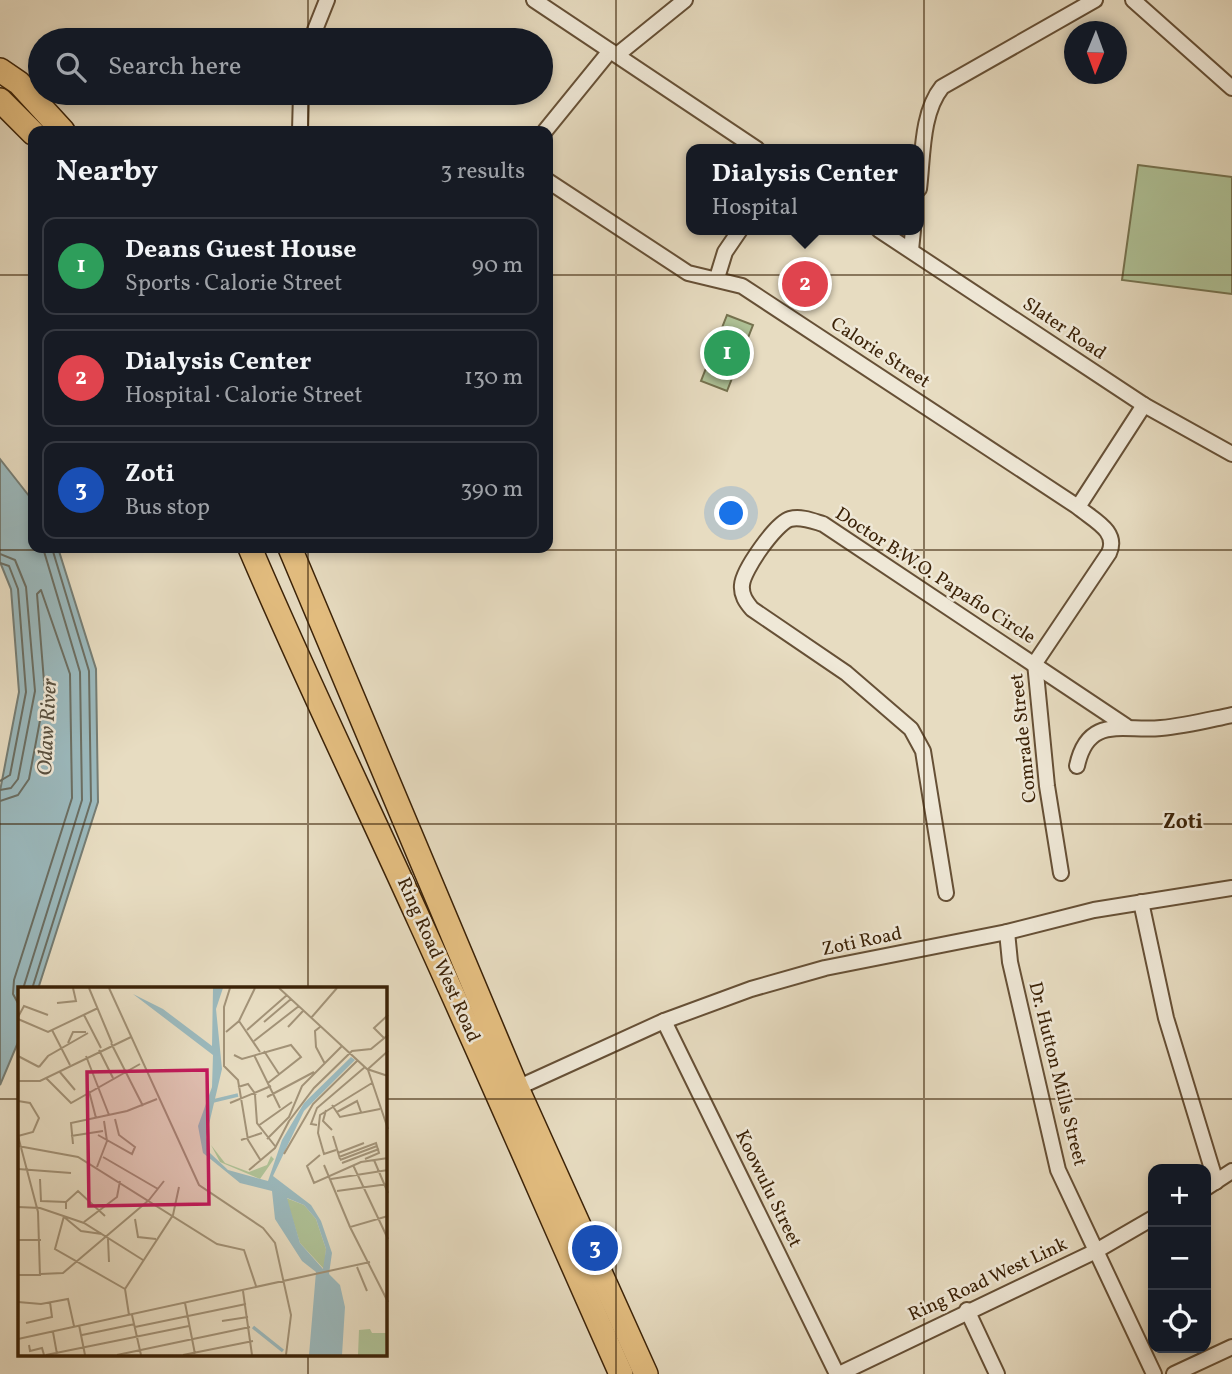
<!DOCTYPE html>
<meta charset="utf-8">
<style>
body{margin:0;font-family:Vollkorn,serif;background:#20242c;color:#f1f3f6}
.controls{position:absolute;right:21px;bottom:21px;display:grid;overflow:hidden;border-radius:14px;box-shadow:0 4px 10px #0003}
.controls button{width:63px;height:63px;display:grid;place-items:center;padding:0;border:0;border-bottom:2px solid #363941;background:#171b24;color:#f1f3f6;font:35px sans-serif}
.compass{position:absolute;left:1064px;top:21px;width:63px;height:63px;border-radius:50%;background:#171b24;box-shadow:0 4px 10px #0003;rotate:181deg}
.you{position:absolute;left:732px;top:514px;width:24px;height:24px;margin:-18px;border:5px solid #fff;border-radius:50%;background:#1a73e8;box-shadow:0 0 0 10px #1a73e833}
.badge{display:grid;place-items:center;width:46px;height:46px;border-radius:50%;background:#c59692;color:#fff;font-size:23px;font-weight:700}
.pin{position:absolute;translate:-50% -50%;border:4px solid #fff;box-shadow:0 2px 7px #0006}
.popup{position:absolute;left:686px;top:144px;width:238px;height:91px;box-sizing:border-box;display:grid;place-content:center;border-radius:14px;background:#171b24;filter:drop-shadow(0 2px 5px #0005);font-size:23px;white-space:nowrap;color:#9ea1a6}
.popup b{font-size:26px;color:#f1f3f6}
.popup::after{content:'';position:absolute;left:50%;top:100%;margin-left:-14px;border:14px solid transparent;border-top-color:#171b24}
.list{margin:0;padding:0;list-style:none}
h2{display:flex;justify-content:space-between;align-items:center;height:91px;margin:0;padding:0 28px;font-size:30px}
h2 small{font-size:23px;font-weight:400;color:#9ea1a6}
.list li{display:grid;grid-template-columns:46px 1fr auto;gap:21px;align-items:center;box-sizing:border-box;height:98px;margin:0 14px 14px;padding:0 14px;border:2px solid #363941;border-radius:14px}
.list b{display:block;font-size:26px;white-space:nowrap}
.list p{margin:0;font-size:23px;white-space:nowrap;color:#9ea1a6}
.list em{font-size:23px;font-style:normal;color:#9ea1a6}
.icon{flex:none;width:38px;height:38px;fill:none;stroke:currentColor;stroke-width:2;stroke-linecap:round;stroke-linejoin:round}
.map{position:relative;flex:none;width:1232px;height:1374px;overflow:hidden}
.search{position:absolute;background:#171b24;box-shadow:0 4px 10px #0003;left:28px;top:28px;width:525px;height:77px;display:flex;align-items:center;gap:18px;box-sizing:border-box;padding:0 24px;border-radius:38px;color:#9ea1a6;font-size:26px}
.panel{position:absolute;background:#171b24;box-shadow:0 4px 10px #0003;left:28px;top:126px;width:525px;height:427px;border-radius:14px}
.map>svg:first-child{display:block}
</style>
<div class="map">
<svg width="1232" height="1374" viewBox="0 0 1232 1374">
<rect width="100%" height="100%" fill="#e7dcc1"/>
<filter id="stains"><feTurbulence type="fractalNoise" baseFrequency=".00286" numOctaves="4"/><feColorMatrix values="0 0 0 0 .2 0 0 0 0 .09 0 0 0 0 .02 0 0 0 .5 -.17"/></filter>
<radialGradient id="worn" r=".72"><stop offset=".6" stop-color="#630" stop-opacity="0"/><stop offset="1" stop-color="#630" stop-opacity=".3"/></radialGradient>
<g fill="#afc297" stroke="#75724f" stroke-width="2">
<polygon points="1138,165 1232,177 1232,294 1122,280"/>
<polygon points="727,315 753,325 727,391 701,381"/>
</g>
<polygon fill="#9bb9bd" stroke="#757d74" stroke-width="2" points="0,459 33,501 33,548 58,548 96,669 98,802 38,989 19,989 19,1040 0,1085 0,791 19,692 11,589 0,562"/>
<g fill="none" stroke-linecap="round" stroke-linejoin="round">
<g stroke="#6b6e62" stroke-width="2">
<polyline points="0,554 15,560 26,587 35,691 18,779 11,788 0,790"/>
<polyline points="0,563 9,566 18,589 26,692 10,775 0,781"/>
<polyline points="0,801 18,795 29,779 45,694 37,594 41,590 70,674 72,798 14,980 13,994 19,1005"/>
<polyline points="23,989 82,800 80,672 43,548"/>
<polyline points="32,989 91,801 89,671 52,548"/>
</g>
<defs>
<g id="street">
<polyline points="534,0 757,149"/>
<polyline points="1133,0 1232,88"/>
<polyline points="311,40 327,0"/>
<polyline points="617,55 685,0"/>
<polyline points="300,131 301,93"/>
<polyline points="545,131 610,51"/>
<path d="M548,181L688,273L742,286L1078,507C1093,520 1119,531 1109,553L1035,663L1047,786L1061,873"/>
<path d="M919,189C923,157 921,113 942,87L1095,0"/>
<polyline points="879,230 1144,405 1232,454"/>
<polyline points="911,250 913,230"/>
<polyline points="717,278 725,252 740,230"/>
<polyline points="1078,507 1144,405"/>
<path d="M1077,766C1088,714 1124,732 1161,728C1185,726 1208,720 1232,715"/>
<path d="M946,893L923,751L911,729L846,673L752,609C746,602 741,595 742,585C743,570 776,523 790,519C801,516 813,521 823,524L1126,726"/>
<polyline points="1141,902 1166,1018 1216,1182"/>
<polyline points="1007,932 1010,962 1058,1170 1154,1374"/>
<polyline points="664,1021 837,1374"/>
<polyline points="517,1088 664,1021 751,989 825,968 1007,932 1094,910 1232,888"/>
<polyline points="1206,1188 1232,1171"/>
<polyline points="967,1310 997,1374"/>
<polyline points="839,1374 1096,1251 1153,1218"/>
<polyline points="1174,1374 1232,1347"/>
</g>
<g id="primary">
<polyline points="0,70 19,83 63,131"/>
<polyline points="0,100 33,133"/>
<path d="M250,548C304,675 364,798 421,924C489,1073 554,1224 621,1374"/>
<polyline points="290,548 517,1088 646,1374"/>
</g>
</defs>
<use href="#street" stroke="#665036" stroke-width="18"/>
<use href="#primary" stroke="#3b2207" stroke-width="26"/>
<use href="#street" stroke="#efe8d7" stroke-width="14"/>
<use href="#primary" stroke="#e4be80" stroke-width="23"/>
</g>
<path fill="none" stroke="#3b2207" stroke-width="2" stroke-opacity="0.55" d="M308,0V40M616,0V1374M924,0V1374M308,93V131M0,275H33M548,275H1232M308,548V989M0,550H1232M0,824H1232M0,1099H19M385,1099H1232M308,1355V1374"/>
<g text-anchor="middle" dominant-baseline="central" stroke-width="5" stroke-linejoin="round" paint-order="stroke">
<g font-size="19" fill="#3b2207" stroke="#efe8d7">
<text transform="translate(1064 329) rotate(34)">Slater Road</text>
<text transform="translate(880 353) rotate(33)">Calorie Street</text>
<text transform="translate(935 576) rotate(33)">Doctor B.W.O. Papafio Circle</text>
<text transform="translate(1024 738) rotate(-96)">Comrade Street</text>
<text transform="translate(862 942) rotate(-12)">Zoti Road</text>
<text transform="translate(438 960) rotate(66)">Ring Road West Road</text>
<text transform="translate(1057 1074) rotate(76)">Dr. Hutton Mills Street</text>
<text transform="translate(768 1189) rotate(64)">Koowulu Street</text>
<text transform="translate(988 1280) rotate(-25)">Ring Road West Link</text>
</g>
<g font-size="21" font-style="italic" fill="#584f3e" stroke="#efe8d7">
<text transform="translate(48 727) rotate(-87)">Odaw River</text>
</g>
<g font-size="21" font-weight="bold" fill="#3b2207" stroke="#efe8d7">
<text x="1183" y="822">Zoti</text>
</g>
</g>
<g transform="translate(18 987)">
<rect width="369" height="369" fill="#e7dcc1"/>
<path d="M193,158L207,176L231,185L249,178L253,169L256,172L242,192L202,175ZM268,211L286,218L298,232L308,262L306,282L282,256ZM352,342L354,346H368L367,368H340L341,343Z" fill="#afc297"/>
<path d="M195,1H205L198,22L204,82L188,150L192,166L210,183L250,194L264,153L286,116L333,70L337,73L286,124L255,189L293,218L303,234L314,266L311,287L322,298L327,320L324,368H291L298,285L284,274L257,232L254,204L222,196L185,166L180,139L194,100L195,68L115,7L145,22L194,59ZM269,211L286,218L298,232L308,262L305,282L282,256Z" fill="#9bb9bd" fill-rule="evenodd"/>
<path fill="none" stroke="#9bb9bd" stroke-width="3.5" d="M195,114L220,108M235,340L265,364"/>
<path fill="none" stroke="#a29277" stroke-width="2" d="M71,1L94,56M91,1L181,198L245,241L257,256L273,328L268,368M212,1L206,20V79L220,93L230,153L243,174M261,1L349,82L370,89M39,16L58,14L55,1M66,28L83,61M0,30L6,19L30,28M293,31L319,1M0,32L30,45L80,21M221,34L242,65M246,35L273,12M270,40L285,24M302,40L297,44L298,60L307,77M34,43L52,78M229,43L269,8M208,45L221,34L237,1M366,51L356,41L370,28M236,54L281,19M50,56L55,45H68M93,56L125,119M81,63L95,91M246,64L261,87M216,68L224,72L273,58L283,70L250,96M236,68L262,121M0,69L21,80M68,69L91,128M21,80L30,69L70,46M350,82L370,64M350,83L370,142M41,84L57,103M28,91L53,116L122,77M0,94H22L113,50M220,100L230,97L238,108M71,104L78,131M237,108L239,136L257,159M249,110L296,85M0,114L12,116L21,131L15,145L0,149L20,225L22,289M212,116L253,99M314,118L322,130L362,122M308,123L305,134L314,143M319,125L339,114L343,125M271,134L296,101L334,64L353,62L370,48M299,138L293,137L299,121L347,80M240,139L274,115M80,148L114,167L117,160L101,148L97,132M53,149L85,144M315,149L322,172M249,152L271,130L284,99L324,59M223,153L244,146M55,157L53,136L109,124L139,112M0,159L60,170L199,257L226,263L238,299M318,163L306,167L300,146L302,128L354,96M320,166L346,156M266,167L295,117L340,73M302,168L289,179L296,196L343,175L370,171M85,170L140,202M321,170L358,156L361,166L347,172M322,173L359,159M356,173L370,206M324,176L361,162M306,178L332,240M335,178L370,252M79,180L89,154L86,134M0,182L53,186M231,183L257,161L271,134M22,192L23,214L48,215M313,192L370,183M319,204L370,197M131,213L146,194M0,220L22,221L66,236L125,273M48,222V215L60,204L87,229M46,229L37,262L107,302M370,229L332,240L370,315M46,230L63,244L84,247M117,232L120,250L138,252M66,235L99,210L102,194M90,252L91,275M0,253H23M339,280L349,304M0,288L45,286L131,213M225,304L234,368M0,315L23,317L50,312L56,339M167,316L177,367M111,328L107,302L155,228L161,200M114,328L123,368M204,334L230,330M8,336L34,330L32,315M61,338L67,368M117,340L228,317M35,345L39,367M64,348L117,337M0,352L352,275M11,358L12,364L24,361L26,368M28,368L171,339M99,368L232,340M165,368L235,354"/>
<path fill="#c2185b" fill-opacity="0.15" stroke="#c2185b" stroke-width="3.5" d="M189,83L191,217L71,219L69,85Z"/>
<rect width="369" height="369" fill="none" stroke="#3b2207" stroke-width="3.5"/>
</g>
<rect width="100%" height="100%" filter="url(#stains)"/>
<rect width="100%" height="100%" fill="url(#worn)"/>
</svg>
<div class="controls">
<button>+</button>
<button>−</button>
<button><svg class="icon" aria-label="locate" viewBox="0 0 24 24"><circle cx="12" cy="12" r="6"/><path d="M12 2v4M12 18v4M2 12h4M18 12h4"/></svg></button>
</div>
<svg class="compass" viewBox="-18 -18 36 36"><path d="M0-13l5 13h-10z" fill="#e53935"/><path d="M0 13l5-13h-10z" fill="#9ea1a6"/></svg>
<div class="you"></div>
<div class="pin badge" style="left:727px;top:353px;background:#2e9e5b">1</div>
<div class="pin badge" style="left:805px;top:284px;background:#e0444e">2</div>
<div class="popup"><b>Dialysis Center</b>Hospital</div>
<div class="pin badge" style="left:595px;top:1248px;background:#1a4fb4">3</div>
<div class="search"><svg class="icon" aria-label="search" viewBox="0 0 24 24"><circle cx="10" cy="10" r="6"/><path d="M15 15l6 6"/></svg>Search here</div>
<section class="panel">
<h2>Nearby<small>3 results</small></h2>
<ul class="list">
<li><span class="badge" style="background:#2e9e5b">1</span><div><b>Deans Guest House</b><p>Sports · Calorie Street</p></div><em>90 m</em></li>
<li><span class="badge" style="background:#e0444e">2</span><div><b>Dialysis Center</b><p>Hospital · Calorie Street</p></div><em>130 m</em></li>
<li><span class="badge" style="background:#1a4fb4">3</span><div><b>Zoti</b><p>Bus stop</p></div><em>390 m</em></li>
</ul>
</section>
</div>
